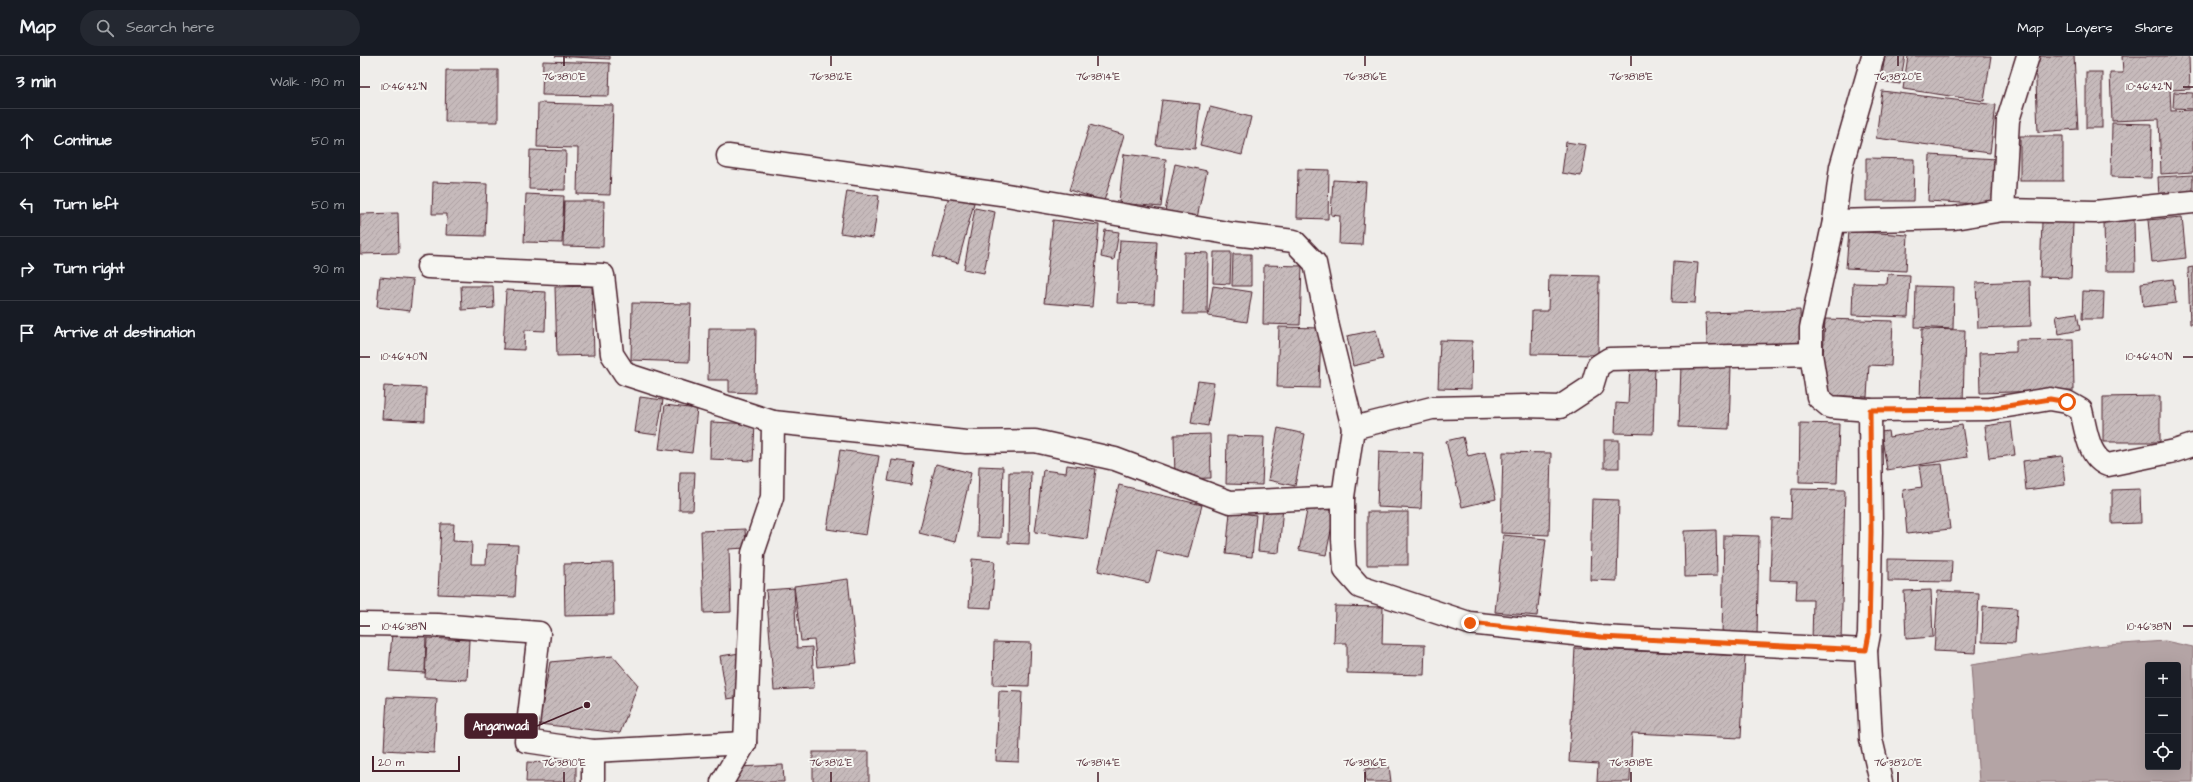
<!DOCTYPE html>
<meta charset="utf-8">
<style>
body{margin:0;font-family:"Architects Daughter",sans-serif;background:#242831;color:#f1f3f6}
.controls{position:absolute;right:12px;bottom:12px;display:grid;overflow:hidden;border-radius:4px;box-shadow:0 4px 16px #0002}
.controls button{width:36px;height:36px;display:grid;place-items:center;padding:0;border:0;border-bottom:1px solid #363941;background:#171b24;color:#f1f3f6;font:20px sans-serif}
.scale{position:absolute;left:12px;bottom:10px;width:88px;box-sizing:border-box;padding-left:4px;border:2px solid #4a1f2b;border-top:0;font-size:11px;line-height:14px;white-space:nowrap;color:#4a1f2b;-webkit-text-stroke:3px #f6f6f2;paint-order:stroke}
.stop{position:absolute;width:12px;height:12px;margin:-9px;border:3px solid #ea580c;border-radius:50%;background:#fff}
.stop.end{background:#ea580c;border-color:#fff;box-shadow:0 1px 4px #0008}
.list{margin:0;padding:0;list-style:none}
h2{display:flex;justify-content:space-between;align-items:center;height:52px;margin:0;padding:0 16px;font-size:17px}
h2 small{font-size:13px;font-weight:400;color:#9ea1a6}
.list li{display:grid;grid-template-columns:26px 1fr auto;gap:12px;align-items:center;box-sizing:border-box;height:64px;padding:0 16px;border-top:1px solid #363941}
.list b{display:block;font-size:15px;white-space:nowrap}
.list em{font-size:13px;font-style:normal;color:#9ea1a6}
.icon{flex:none;width:22px;height:22px;fill:none;stroke:currentColor;stroke-width:2;stroke-linecap:round;stroke-linejoin:round}
.map{position:relative;flex:none;width:1833px;height:726px;overflow:hidden}
header{display:flex;align-items:center;gap:24px;box-sizing:border-box;height:56px;padding:0 20px;background:#171b24;border-bottom:1px solid #363941}
header strong{font-size:19px}
nav{display:flex;gap:22px;margin-inline-start:auto;font-size:14px}
.search{width:280px;height:36px;background:#242831;display:flex;align-items:center;gap:10px;box-sizing:border-box;padding:0 14px;border-radius:22px;color:#9ea1a6;font-size:15px}
main{display:flex}
aside{flex:1;background:#171b24}
.map>svg:first-child{display:block}
</style>
<header>
<strong>Map</strong>
<div class="search"><svg class="icon" aria-label="search" viewBox="0 0 24 24"><circle cx="10" cy="10" r="6"/><path d="M15 15l6 6"/></svg>Search here</div>
<nav><a>Map</a><a>Layers</a><a>Share</a></nav>
</header>
<main>
<aside>
<h2>3 min<small>Walk · 190 m</small></h2>
<ul class="list">
<li><svg class="icon" aria-label="ahead" viewBox="0 0 24 24"><path d="M12 20V5M6 11l6-6 6 6"/></svg><div><b>Continue</b></div><em>50 m</em></li>
<li><svg class="icon" aria-label="left" viewBox="0 0 24 24"><path d="M17 20v-9H6M10 6l-5 5 5 5"/></svg><div><b>Turn left</b></div><em>50 m</em></li>
<li><svg class="icon" aria-label="right" viewBox="0 0 24 24"><path d="M7 20v-9h11M14 6l5 5-5 5"/></svg><div><b>Turn right</b></div><em>90 m</em></li>
<li><svg class="icon" aria-label="arrive" viewBox="0 0 24 24"><path d="M6 21V4h12l-3 4 3 4H6"/></svg><div><b>Arrive at destination</b></div></li>
</ul>
</aside>
<div class="map">
<svg width="1833" height="726" viewBox="0 0 1833 726">
<defs>
<pattern id="building-hatch" width="6" height="6" patternUnits="userSpaceOnUse"><rect width="6" height="6" fill="#c6babb"/><path d="M-1 1l2-2M0 6l6-6M5 7l2-2" fill="none" stroke="#ac9fa1"/></pattern>
</defs>
<rect width="100%" height="100%" fill="#efedea"/>
<filter id="ink" filterUnits="userSpaceOnUse"><feTurbulence type="fractalNoise" baseFrequency=".025" numOctaves="2"/><feDisplacementMap in="SourceGraphic" scale="8" xChannelSelector="R" yChannelSelector="G"/><feConvolveMatrix kernelMatrix="1 2 1 2 8 2 1 2 1" color-interpolation-filters="sRGB"/></filter>
<g filter="url(#ink)">
<path fill="#b4a4a5" stroke="#8a6f74" fill-rule="evenodd" d="M1805,585L1833,591V726H1619L1611,609L1734,590ZM1788,609H1818V711H1788Z"/>
<g fill="url(#building-hatch)" stroke="#4a1f2b">
<polygon points="195,0 250,0 250,3"/>
<polygon points="1525,0 1545,0 1540,28 1521,25"/>
<polygon points="1548,0 1631,0 1624,45 1543,33"/>
<polygon points="1675,0 1714,0 1718,73 1678,76"/>
<polygon points="1762,0 1829,0 1830,33 1810,34 1811,55 1833,54 1833,116 1801,118 1799,63 1752,65 1750,17 1763,17"/>
<polygon points="183,5 250,7 249,40 182,39"/>
<polygon points="86,14 138,14 138,66 85,66"/>
<rect x="1726" y="16" width="16" height="56"/>
<polygon points="1522,35 1636,49 1630,97 1516,82"/>
<polygon points="1814,36 1833,37 1833,53 1813,52"/>
<polygon points="802,44 840,48 835,93 796,89"/>
<polygon points="178,47 253,49 250,139 217,138 218,92 177,91"/>
<polygon points="850,51 891,61 882,99 840,89"/>
<polygon points="1752,67 1792,68 1791,122 1751,121"/>
<polygon points="730,69 764,79 744,145 709,134"/>
<rect x="1660" y="80" width="43" height="45"/>
<polygon points="1206,86 1226,89 1221,120 1202,117"/>
<polygon points="170,94 206,95 205,134 169,133"/>
<polygon points="764,98 806,103 801,151 759,147"/>
<polygon points="1570,99 1637,103 1634,149 1568,145"/>
<polygon points="1506,102 1554,103 1553,145 1506,145"/>
<polygon points="815,108 847,115 837,162 805,155"/>
<polygon points="938,113 969,114 968,163 937,162"/>
<polygon points="1833,119 1833,140 1799,142 1798,121"/>
<polygon points="973,124 1006,126 1002,189 979,188 980,160 971,159"/>
<polygon points="73,126 127,128 125,180 86,179 87,158 72,158"/>
<polygon points="487,135 519,140 513,182 480,177"/>
<polygon points="166,138 204,140 202,187 164,186"/>
<polygon points="589,140 614,147 598,207 573,200"/>
<polygon points="204,145 244,145 243,191 203,190"/>
<polygon points="615,152 635,156 624,217 604,213"/>
<polygon points="38,157 39,197 0,198 0,158"/>
<polygon points="1822,161 1826,202 1792,206 1788,164"/>
<polygon points="693,164 739,169 732,251 684,247"/>
<polygon points="1744,164 1774,164 1775,215 1745,215"/>
<polygon points="1682,166 1713,167 1711,222 1680,221"/>
<polygon points="745,174 759,176 754,204 741,201"/>
<polygon points="1489,175 1548,179 1546,215 1486,212"/>
<polygon points="760,184 797,186 794,248 757,247"/>
<polygon points="824,196 848,197 847,258 823,258"/>
<polygon points="854,196 871,196 870,228 853,227"/>
<polygon points="873,198 891,198 891,230 872,230"/>
<polygon points="1314,205 1338,207 1335,247 1312,246"/>
<polygon points="904,209 942,210 940,269 903,268"/>
<polygon points="1833,211 1833,268 1830,268 1828,212"/>
<polygon points="1528,218 1550,219 1548,261 1492,259 1493,227 1527,228"/>
<polygon points="1189,219 1239,220 1238,299 1171,298 1172,255 1188,255"/>
<polygon points="20,221 53,224 50,255 17,251"/>
<polygon points="1813,223 1816,247 1783,251 1781,227"/>
<polygon points="1670,225 1671,270 1618,272 1616,227"/>
<polygon points="101,230 133,230 134,252 102,254"/>
<polygon points="232,230 234,299 197,300 195,231"/>
<polygon points="853,230 892,236 887,266 848,260"/>
<polygon points="1556,230 1594,231 1593,273 1555,271"/>
<polygon points="146,234 186,236 185,275 165,274 164,294 143,293"/>
<polygon points="1723,235 1744,236 1743,263 1722,263"/>
<polygon points="272,247 331,248 329,306 271,304"/>
<polygon points="1440,254 1441,291 1347,294 1346,257"/>
<polygon points="1717,257 1720,274 1699,278 1696,260"/>
<polygon points="1465,263 1533,265 1531,310 1509,309 1507,341 1461,339"/>
<polygon points="919,271 961,272 959,332 917,331"/>
<polygon points="349,272 396,272 395,337 369,336 369,324 348,324"/>
<polygon points="1562,273 1605,274 1603,347 1560,346"/>
<polygon points="1016,274 1023,303 993,310 987,280"/>
<polygon points="1713,283 1714,334 1620,337 1619,297 1656,296 1656,284"/>
<polygon points="1080,284 1112,285 1111,333 1078,332"/>
<polygon points="1270,308 1295,309 1293,378 1255,377 1256,347 1268,348"/>
<polygon points="1321,309 1371,310 1369,373 1319,371"/>
<polygon points="838,325 854,327 848,370 831,367"/>
<polygon points="24,330 66,332 65,365 22,363"/>
<polygon points="1800,340 1800,386 1743,386 1743,341"/>
<polygon points="280,341 303,344 297,379 275,376"/>
<polygon points="305,349 337,353 332,397 299,393"/>
<polygon points="351,366 395,368 393,405 350,403"/>
<polygon points="1651,366 1655,399 1629,402 1625,370"/>
<polygon points="1440,367 1479,368 1477,427 1439,426"/>
<polygon points="1602,369 1607,401 1527,414 1521,376 1528,375 1529,381"/>
<polygon points="918,372 945,378 935,430 908,424"/>
<polygon points="850,378 851,422 815,423 814,379"/>
<polygon points="867,380 904,381 902,429 866,428"/>
<polygon points="1103,381 1108,400 1125,396 1136,443 1102,451 1086,385"/>
<rect x="1244" y="384" width="15" height="28"/>
<polygon points="480,394 519,400 506,479 467,473"/>
<polygon points="1019,395 1063,397 1061,453 1017,451"/>
<polygon points="1143,396 1191,397 1189,479 1141,477"/>
<polygon points="1702,400 1705,429 1666,434 1663,405"/>
<polygon points="532,404 554,407 551,429 528,425"/>
<polygon points="576,408 611,417 595,486 559,477"/>
<polygon points="1582,408 1590,473 1547,478 1543,434 1562,431 1559,410"/>
<polygon points="707,409 736,413 727,483 675,476 683,414 706,417"/>
<polygon points="619,410 643,411 641,482 617,481"/>
<polygon points="320,416 335,416 333,454 319,454"/>
<polygon points="649,416 671,416 669,488 648,487"/>
<polygon points="759,429 842,449 828,502 797,495 789,527 738,515"/>
<polygon points="1432,433 1485,434 1481,586 1452,585 1453,544 1436,544 1437,525 1410,524 1412,462 1431,463"/>
<polygon points="1780,433 1781,467 1752,468 1752,434"/>
<polygon points="1232,443 1259,444 1257,525 1230,524"/>
<polygon points="903,448 923,450 919,497 898,495"/>
<polygon points="948,450 975,455 966,499 939,494"/>
<polygon points="870,456 896,459 892,501 866,498"/>
<rect x="1007" y="456" width="41" height="53"/>
<polygon points="81,468 94,468 93,485 112,486 111,508 126,508 127,488 158,489 155,541 78,538"/>
<polygon points="385,473 386,492 369,493 371,556 344,557 341,475"/>
<polygon points="1356,474 1357,520 1325,521 1324,475"/>
<polygon points="1143,479 1186,483 1177,560 1135,556"/>
<polygon points="1364,479 1399,480 1397,580 1362,579"/>
<polygon points="612,503 635,505 631,552 609,551"/>
<polygon points="1528,503 1592,504 1591,526 1528,525"/>
<polygon points="253,507 254,559 205,560 204,508"/>
<polygon points="488,523 497,607 457,611 454,584 441,585 434,530"/>
<polygon points="434,532 437,592 452,591 454,632 414,634 406,534"/>
<polygon points="1571,534 1573,581 1546,583 1544,535"/>
<polygon points="1578,535 1619,537 1616,597 1574,595"/>
<polygon points="975,550 1023,551 1022,588 1065,589 1064,619 987,617 987,587 974,587"/>
<polygon points="1623,550 1657,552 1655,587 1622,586"/>
<polygon points="32,577 66,579 65,617 29,615"/>
<polygon points="67,582 109,584 107,624 65,622"/>
<polygon points="634,586 671,587 669,630 633,629"/>
<polygon points="1215,592 1385,600 1381,682 1272,677 1270,726 1237,726 1238,708 1209,706"/>
<polygon points="380,597 387,640 367,643 360,600"/>
<polygon points="253,600 278,629 260,677 179,668 190,606"/>
<polygon points="639,635 662,636 659,706 636,705"/>
<polygon points="27,641 77,643 74,697 24,694"/>
<rect x="453" y="696" width="56" height="30"/>
<polygon points="167,706 216,708 216,726 166,726"/>
<polygon points="423,709 424,726 376,726 376,711"/>
<polygon points="1029,710 1031,726 1006,726 1005,713"/>
</g>
<g fill="none" stroke-linecap="round" stroke-linejoin="round">
<defs>
<g id="street">
<polyline points="1513,0 1481,111 1474,165 1451,272 1451,298 1458,341 1470,351 1510,354 1511,476 1509,578 1506,594 1511,683 1521,726"/>
<polyline points="368,100 641,138 873,178 934,185 955,207 968,271 993,372 1072,352 1164,350 1200,351 1232,330 1238,310 1249,303 1451,298"/>
<polyline points="1643,154 1648,64 1668,0"/>
<polyline points="1474,165 1594,162 1643,154 1735,156 1833,146"/>
<polyline points="68,211 243,219 252,298 265,318 413,366 606,386 675,385 755,403 870,446 983,441"/>
<path d="M1510,354L1629,353L1690,343L1707,346L1721,354C1726,373 1728,402 1748,409L1815,395L1833,389"/>
<polyline points="993,372 983,441 983,483 985,514 1000,531 1109,567 1241,581 1506,594"/>
<polyline points="0,568 78,569 179,577 166,685 233,695 233,726"/>
<polyline points="233,695 385,687"/>
<polyline points="362,726 385,687 393,497 412,441 413,366"/>
</g>
</defs>
<use href="#street" stroke="#4a1f2b" stroke-width="25"/>
<use href="#street" stroke="#f6f6f2" stroke-width="22"/>
</g>
</g>
<g fill="none" stroke-linecap="round" stroke-linejoin="round" filter="url(#ink)">
<polyline stroke="#ea580c" stroke-width="5" points="1110,567 1241,581 1506,594 1509,578 1511,476 1510,354 1629,353 1690,343 1707,346"/>
</g>
<path fill="none" stroke="#4a1f2b" stroke-width="1.5" d="M204,0V10M471,0V10M738,0V10M1005,0V10M1271,0V10M1538,0V10M0,31H10M1823,31H1833M0,301H10M1823,301H1833M0,570H10M1823,570H1833M204,716V726M471,716V726M738,716V726M1005,716V726M1271,716V726M1538,716V726"/>
<g font-size="10" text-anchor="middle" fill="#4a1f2b" stroke="#f6f6f2" stroke-width="4" stroke-linejoin="round" paint-order="stroke">
<text x="204" y="24">76°38'10"E</text>
<text x="471" y="24">76°38'12"E</text>
<text x="738" y="24">76°38'14"E</text>
<text x="1005" y="24">76°38'16"E</text>
<text x="1271" y="24">76°38'18"E</text>
<text x="1538" y="24">76°38'20"E</text>
<text x="44" y="34">10°46'42"N</text>
<text x="1789" y="34">10°46'42"N</text>
<text x="44" y="304">10°46'40"N</text>
<text x="1789" y="304">10°46'40"N</text>
<text x="44" y="574">10°46'38"N</text>
<text x="1789" y="574">10°46'38"N</text>
<text x="204" y="710">76°38'10"E</text>
<text x="471" y="710">76°38'12"E</text>
<text x="738" y="710">76°38'14"E</text>
<text x="1005" y="710">76°38'16"E</text>
<text x="1271" y="710">76°38'18"E</text>
<text x="1538" y="710">76°38'20"E</text>
</g>
<path fill="none" stroke="#4a1f2b" stroke-width="1.5" d="M227 649L177 670"/>
<circle fill="#4a1f2b" stroke="#f6f6f2" stroke-width="1.5" cx="227" cy="649" r="4"/>
<rect fill="#4a1f2b" stroke="#4a1f2b" stroke-width="1.5" x="105" y="658" width="72" height="24" rx="4"/>
<g font-size="12" text-anchor="middle" font-weight="bold" fill="#fff">
<text x="141" y="674">Anganwadi</text>
</g>
</svg>
<div class="controls">
<button>+</button>
<button>−</button>
<button><svg class="icon" aria-label="locate" viewBox="0 0 24 24"><circle cx="12" cy="12" r="6"/><path d="M12 2v4M12 18v4M2 12h4M18 12h4"/></svg></button>
</div>
<div class="scale">20 m</div>
<div class="stop" style="left:1707px;top:346px"></div>
<div class="stop end" style="left:1110px;top:567px"></div>
</div>
</main>
